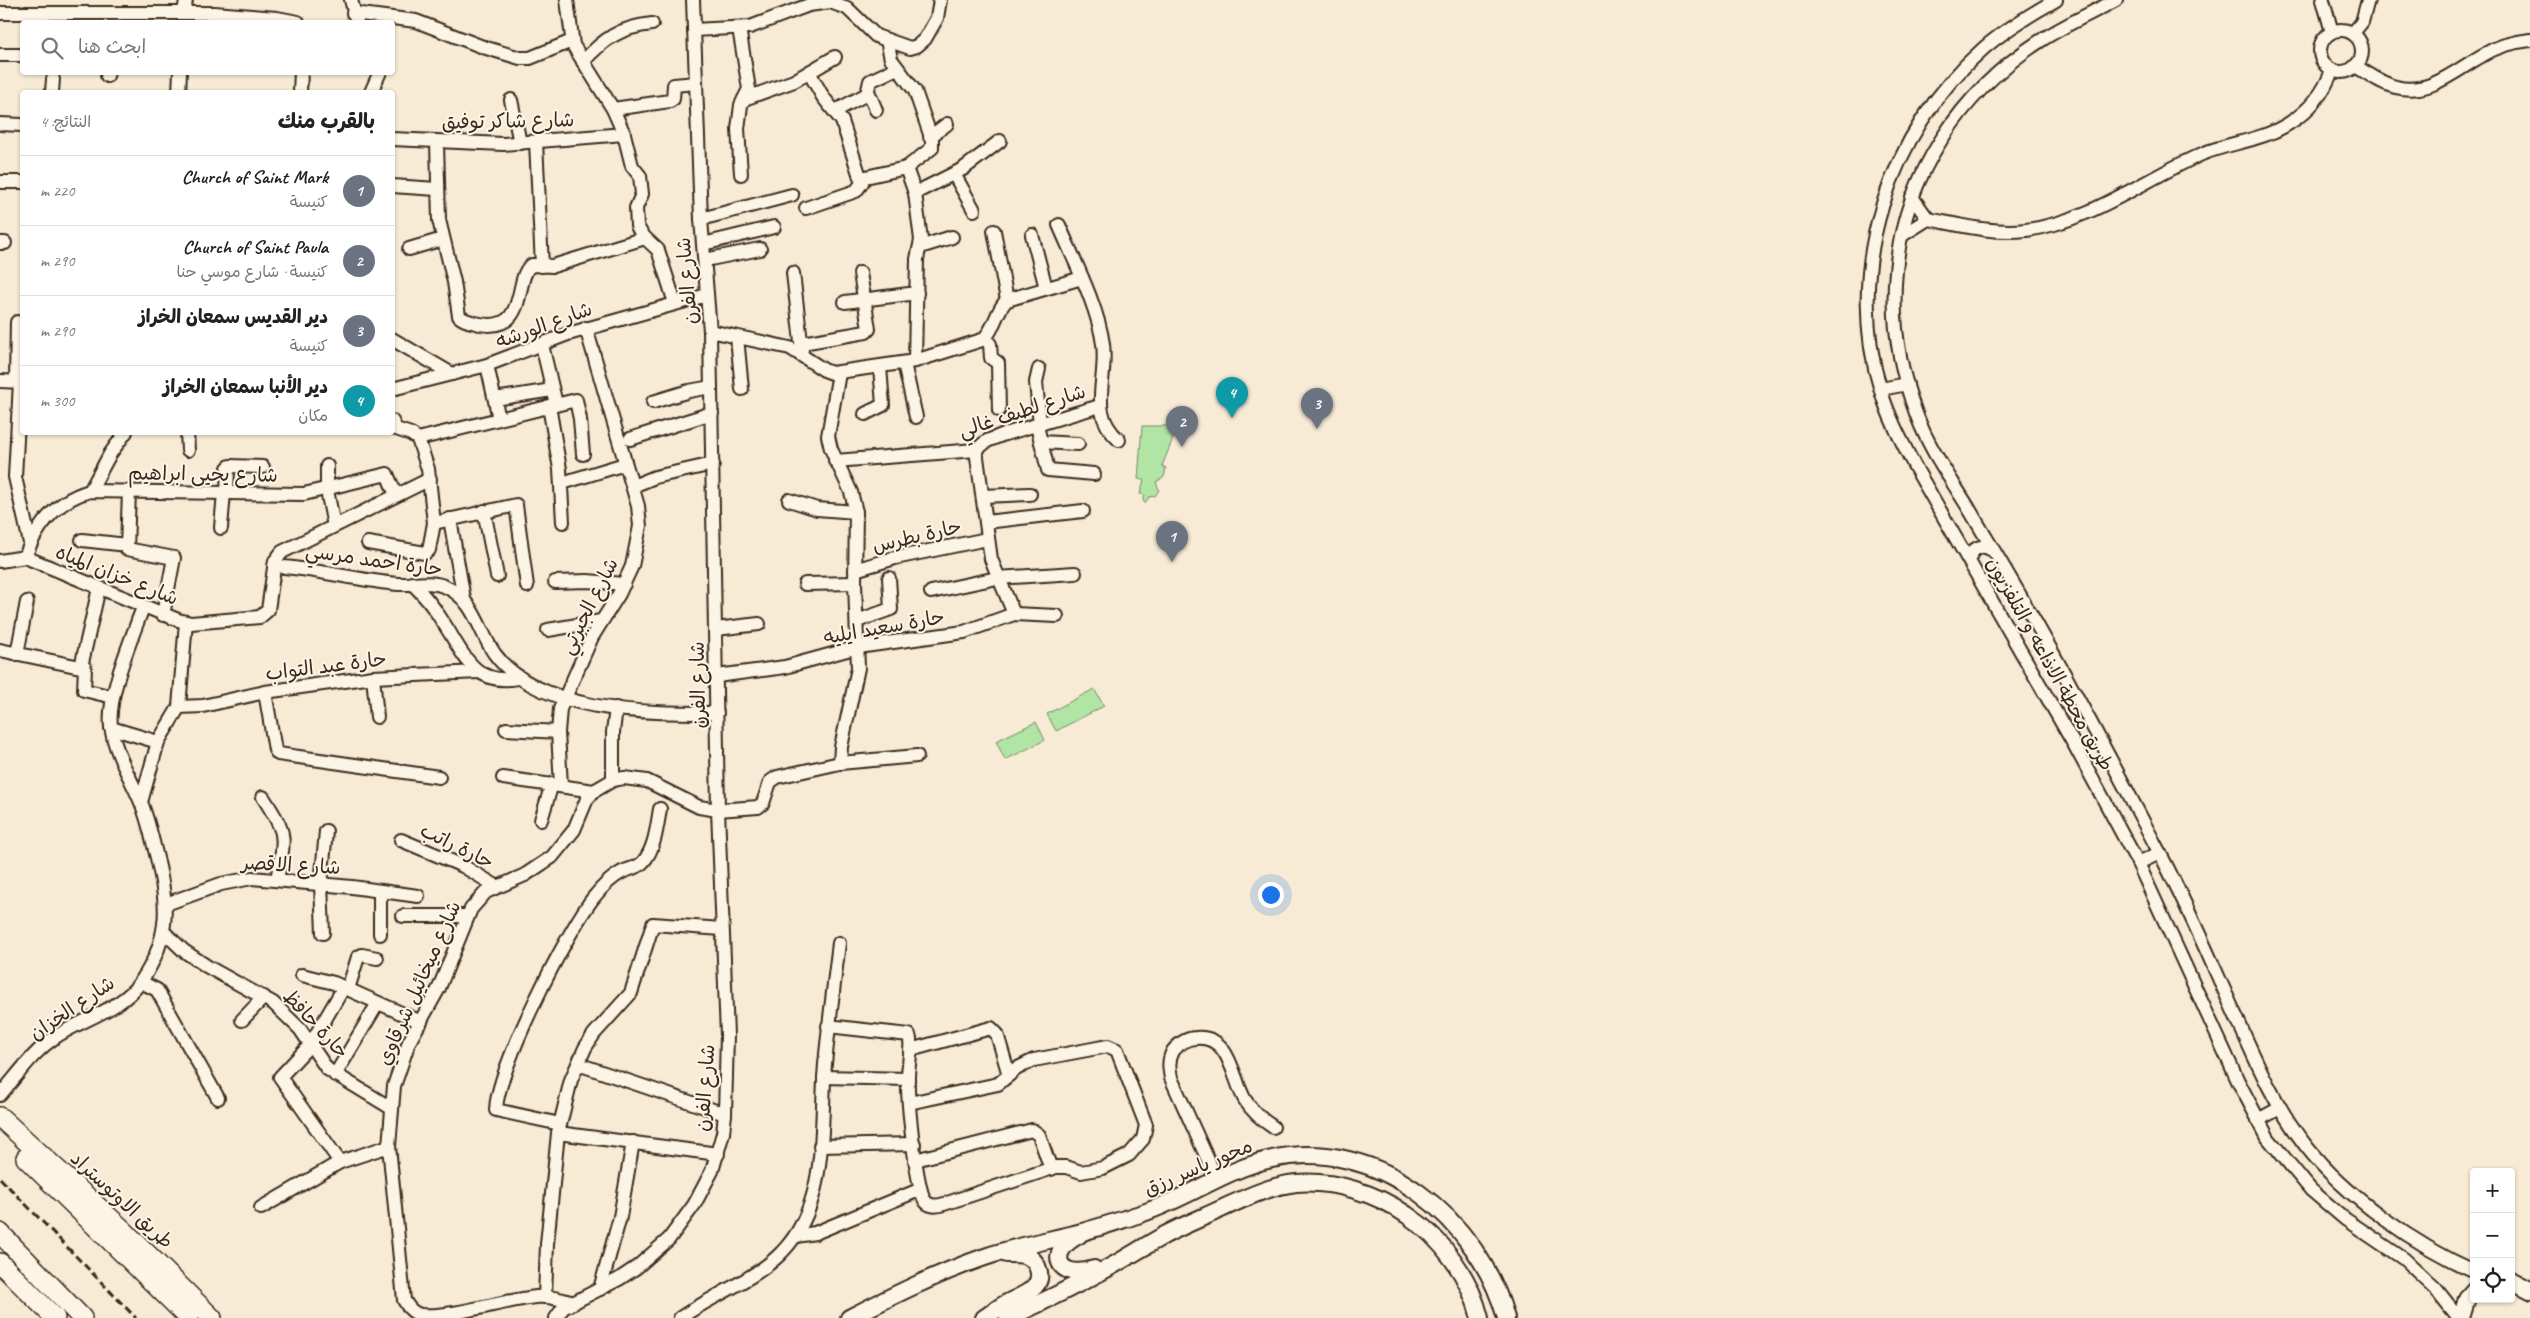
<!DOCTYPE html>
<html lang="ar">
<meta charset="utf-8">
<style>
body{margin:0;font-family:Caveat,"Playpen Sans Arabic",sans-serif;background:#f2f2f2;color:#222;direction:rtl}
.controls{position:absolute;right:15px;bottom:15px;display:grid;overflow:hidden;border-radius:5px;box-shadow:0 1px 4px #0004}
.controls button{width:45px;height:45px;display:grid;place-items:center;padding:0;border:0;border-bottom:1px solid #e0e0e0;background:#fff;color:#222;font:25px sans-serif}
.you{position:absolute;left:1270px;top:894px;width:18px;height:18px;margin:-12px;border:4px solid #fff;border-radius:50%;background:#1a73e8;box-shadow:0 0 0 8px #1a73e833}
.badge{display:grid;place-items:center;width:32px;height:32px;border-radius:50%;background:#db2777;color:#fff;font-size:16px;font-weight:700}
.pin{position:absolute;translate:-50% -41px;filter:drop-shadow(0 1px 2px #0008)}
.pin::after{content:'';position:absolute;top:26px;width:18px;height:15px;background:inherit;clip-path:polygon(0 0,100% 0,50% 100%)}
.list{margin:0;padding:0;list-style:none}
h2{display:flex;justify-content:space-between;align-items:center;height:65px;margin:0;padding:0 20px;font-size:21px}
h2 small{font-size:16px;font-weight:400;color:#767676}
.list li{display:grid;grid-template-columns:32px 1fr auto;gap:15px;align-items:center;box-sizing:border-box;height:70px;padding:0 20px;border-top:1px solid #e0e0e0}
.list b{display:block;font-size:19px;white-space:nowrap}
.list p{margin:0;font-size:16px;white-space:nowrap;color:#767676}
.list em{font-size:16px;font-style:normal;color:#767676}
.icon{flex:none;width:28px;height:28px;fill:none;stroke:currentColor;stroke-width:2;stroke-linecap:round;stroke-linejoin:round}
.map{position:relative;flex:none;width:2530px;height:1318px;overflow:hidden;direction:ltr}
.search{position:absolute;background:#fff;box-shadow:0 1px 4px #0004;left:20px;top:20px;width:375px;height:55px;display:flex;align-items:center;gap:12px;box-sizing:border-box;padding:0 18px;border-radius:5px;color:#767676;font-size:19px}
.panel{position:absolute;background:#fff;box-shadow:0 1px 4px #0004;left:20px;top:90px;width:375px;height:345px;border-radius:5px;direction:rtl}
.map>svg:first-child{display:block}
</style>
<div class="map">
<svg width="2530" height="1318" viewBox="0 0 2530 1318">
<rect width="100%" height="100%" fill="#f7ebd5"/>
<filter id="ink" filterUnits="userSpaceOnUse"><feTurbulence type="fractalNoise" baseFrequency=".02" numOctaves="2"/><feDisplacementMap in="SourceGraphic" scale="10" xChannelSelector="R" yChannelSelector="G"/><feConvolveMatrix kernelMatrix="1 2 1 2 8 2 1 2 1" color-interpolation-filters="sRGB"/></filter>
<g filter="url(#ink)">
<g fill="#b1e5a6" stroke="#768862">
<polygon points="1142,426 1178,426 1162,466 1166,468 1164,477 1156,482 1159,490 1155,496 1149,497 1145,503 1143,501 1145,495 1140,494 1144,480 1138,479"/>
<polygon points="1094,689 1104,706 1056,731 1047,714"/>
<polygon points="1036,722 1045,740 1005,760 996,741"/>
</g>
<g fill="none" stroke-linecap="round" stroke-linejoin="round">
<defs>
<g id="minor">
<polyline points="351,0 357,22"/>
<polyline points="567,0 573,45 613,109 624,134 632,166 640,176 642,194 636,208 637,226 642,235 658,250 675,303"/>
<path d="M2056,0C2031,14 2006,29 1984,48C1889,131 1843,269 1881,391C1889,418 1902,442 1915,467L2075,746L2138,863L2238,1081L2268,1138L2311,1190L2345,1219L2404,1259L2436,1289L2459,1318"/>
<path d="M2116,0C2090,14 2064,25 2040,41C1961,92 1904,176 1896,271C1891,320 1900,371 1917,416C1930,451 1952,480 1971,512C1989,543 2008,574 2026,606C2072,685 2114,766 2156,846C2187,903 2212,964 2239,1023C2258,1066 2277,1109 2306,1146C2346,1197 2415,1245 2474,1271"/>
<polyline points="2323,0 2332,32"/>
<polyline points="0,13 214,13 277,18 298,22"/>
<polyline points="184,13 186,0"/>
<polyline points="353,13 416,21 483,47 520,58 530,58 572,41"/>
<polyline points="739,28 749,89 741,105 738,129 741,174"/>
<circle cx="2341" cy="51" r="21"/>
<polyline points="694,30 750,27 809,5 830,2 847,8 876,36 910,48 917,46 925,39 937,18 940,0"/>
<polyline points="2353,33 2362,22 2368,0"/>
<polyline points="0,55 22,55"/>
<path d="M583,62C603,39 621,27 652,24"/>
<path d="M2355,66C2368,73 2381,84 2396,87C2429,96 2456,70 2483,55C2497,46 2513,42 2530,40"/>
<polyline points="107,76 108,72"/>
<polyline points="868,91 876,110"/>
<polyline points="52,92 53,79"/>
<polyline points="179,92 180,72"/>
<polyline points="300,92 301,72"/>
<polyline points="371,92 380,72"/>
<polyline points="744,99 794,81 835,57"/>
<polyline points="511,100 520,143"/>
<polyline points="613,109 670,101 673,99 674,85 696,83"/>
<polyline points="835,111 867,94 870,81 897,68"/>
<polyline points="0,124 22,125"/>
<polyline points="930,137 947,124"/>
<polyline points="392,139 503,144 624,134"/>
<path d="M437,142L439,220L454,282L459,316C465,322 473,322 480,324C530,333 513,275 532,265L553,266L645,238"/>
<polyline points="536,142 542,266"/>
<polyline points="906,168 915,193 921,240 917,259 915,361"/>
<polyline points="954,174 974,210"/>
<polyline points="861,178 906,168 932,148 932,140 915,91 891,59 887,40"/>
<polyline points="0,182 22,182"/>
<polyline points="392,186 437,189"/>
<polyline points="915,193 963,169 1000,141"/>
<polyline points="1912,197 1928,219"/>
<polyline points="806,208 856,191 862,183 842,121 823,97 809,72"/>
<polyline points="701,219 792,195"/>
<path d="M1059,225C1074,260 1098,307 1103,344C1108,381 1087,411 1119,440"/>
<polyline points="994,231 1007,300"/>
<polyline points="1032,235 1046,288"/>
<path d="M1901,236L1928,219C1960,225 1993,234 2026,230C2090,222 2144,179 2202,154C2231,142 2261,141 2288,124C2309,111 2324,94 2332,70"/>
<polyline points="0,243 5,243"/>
<polyline points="703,244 774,227"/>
<polyline points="920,247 952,237"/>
<polyline points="409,249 443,239"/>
<polyline points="705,260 760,249"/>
<polyline points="793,273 802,350"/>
<polyline points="845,302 917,293"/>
<path d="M710,331L790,348L824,370L832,373L915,361L982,340C995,331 995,311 1007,300L1082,278"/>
<polyline points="737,337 742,389"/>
<polyline points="985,338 990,344 991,358 998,363 999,410"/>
<polyline points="392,339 452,374"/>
<polyline points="802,343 866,332 869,329 860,273"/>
<polyline points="542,345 556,404"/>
<polyline points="904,363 916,417"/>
<polyline points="487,365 499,419"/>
<polyline points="1039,369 1036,382 1040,425"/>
<polyline points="839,373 828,436 831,449 851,492 856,512 855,583 858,668 841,747 840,763"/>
<polyline points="0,381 22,382"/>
<polyline points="16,382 17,322"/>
<polyline points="20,382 15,477 30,543"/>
<polyline points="392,389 487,365 568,334 707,295"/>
<polyline points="1881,389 1907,384"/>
<polyline points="495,399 552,390"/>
<polyline points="653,402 689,391 711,387"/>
<polyline points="549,406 560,469 563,522"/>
<polyline points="865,414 883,405 880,367"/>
<polyline points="1037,426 1048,470 1094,474"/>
<polyline points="187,432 188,450"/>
<polyline points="418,439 576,400 580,419 583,454"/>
<polyline points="630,439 712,413"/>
<polyline points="1041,442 1078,444"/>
<polyline points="976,450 991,559 1014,614"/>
<polyline points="835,461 976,450 987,441 1002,435 1100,406"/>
<polyline points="327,466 327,490 334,526"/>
<polyline points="562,483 625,464"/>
<polyline points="633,486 655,477 713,464"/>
<polyline points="90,491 110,454 126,432"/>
<polyline points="129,491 127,549 174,558 163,615"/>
<polyline points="227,492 228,468 230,466 263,467"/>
<polyline points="983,496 1030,494"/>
<polyline points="789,500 817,509 856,512"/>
<polyline points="484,511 497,576"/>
<polyline points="450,519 464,599"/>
<polyline points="986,522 1083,511"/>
<polyline points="434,523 516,505 527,586"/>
<polyline points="221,528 224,492"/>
<polyline points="82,540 127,545"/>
<polyline points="368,543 425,553 429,550 434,523 428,469 418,439 411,434 396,429 392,421"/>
<polyline points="25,557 178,620 191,623 260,617 268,610 275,561 282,552 430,479"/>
<path d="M25,557C37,525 57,500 90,491L304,494L387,474L396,495"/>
<path d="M1970,560C1971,548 1982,543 1992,550"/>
<polyline points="0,561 25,557"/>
<path d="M274,566C316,569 356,580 398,584C414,585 430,580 446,587C474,599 479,631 494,653C538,714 649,713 717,713"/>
<polyline points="855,570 895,558 987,539"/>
<polyline points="555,582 587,581 624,584"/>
<path d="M412,583C423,594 433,606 441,619C463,651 472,687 518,678"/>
<polyline points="805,584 855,583"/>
<polyline points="931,592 997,578 1075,573"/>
<polyline points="857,621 891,609 889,578"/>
<polyline points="716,629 759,624"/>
<polyline points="548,630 601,621"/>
<polyline points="0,650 85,668 84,690 113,697"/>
<polyline points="17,654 27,602"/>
<polyline points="81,667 99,588"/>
<polyline points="717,676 785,667 858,647 964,632 1014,614 1057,616"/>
<polyline points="373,677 377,717"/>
<polyline points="265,692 275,750 278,754 439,777"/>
<polyline points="179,707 203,706 265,692 373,677 479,672"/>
<polyline points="111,728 158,742"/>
<polyline points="506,729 558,732"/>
<polyline points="503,778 594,791"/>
<polyline points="613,780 613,732 616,708"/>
<polyline points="561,786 558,732 560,709 592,637 619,594 632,566 640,526 638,506 586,328"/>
<path d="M263,797C288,836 285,835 277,880"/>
<polyline points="141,802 158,742 179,707 186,622"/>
<polyline points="541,820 552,784"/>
<polyline points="401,840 463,866 496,886"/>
<polyline points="2138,863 2160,853"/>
<polyline points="166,904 221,884 252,878 352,887 418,896"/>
<polyline points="403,916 467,916"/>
<polyline points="164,932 184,951 208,967 273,1003 300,1029 327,1069 391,1108"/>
<polyline points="323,933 321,884 326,831"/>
<polyline points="380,934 380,891"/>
<polyline points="302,975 334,983 421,1022"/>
<polyline points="141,982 157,990 218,1098"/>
<polyline points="348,989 358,957 362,955 377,958"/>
<polyline points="242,1020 264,997"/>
<path d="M828,1026L909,1035C913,1047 908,1064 908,1077C907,1095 916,1193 926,1202C931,1207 938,1206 944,1204L1056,1167H1066L1081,1172L1103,1168L1129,1155L1143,1139L1146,1125L1117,1050L1108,1046L1034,1060L1016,1069L998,1084L909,1103"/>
<polyline points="910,1050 991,1028 997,1034 1009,1075"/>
<polyline points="578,1064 725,1114"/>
<polyline points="335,1075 378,1003"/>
<polyline points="824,1077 908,1079"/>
<path d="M0,1095C17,1076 33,1052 54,1038C83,1018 122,1010 142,980C172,935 168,900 155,850C151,834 147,816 140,800C130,777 114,751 111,726C107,695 132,638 143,607"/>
<polyline points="2258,1120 2280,1108"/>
<path d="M560,1124L496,1110C497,1069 567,931 594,897C602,887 611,878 622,872C628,869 638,868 643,862C655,849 657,826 660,809"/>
<polyline points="558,1133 718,1154"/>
<polyline points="820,1146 914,1144"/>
<polyline points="915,1160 1032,1130 1039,1135 1051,1169"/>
<polyline points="340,1162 280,1077 310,1045 344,987"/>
<path d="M1217,1180L1171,1078C1169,1068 1168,1060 1173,1051C1178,1044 1187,1038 1196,1038C1231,1035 1232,1078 1245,1100C1252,1111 1262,1120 1273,1127"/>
<polyline points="261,1208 340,1162 389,1146"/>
<polyline points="796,1236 815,1233 919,1190"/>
<polyline points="600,1289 620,1217 633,1142"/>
<polyline points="545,1297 547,1244 558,1133 571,1080 585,1048 594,1034 631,993 653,924 722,929"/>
<path d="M574,1303C561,1299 549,1296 536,1297C505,1300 450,1318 421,1315C412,1313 408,1307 404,1300L389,1146L394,1086L409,1042L439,988L471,909L486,892L525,875L552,857L574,830L587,799L594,791L613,780L624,778L647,781L699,807L718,810L758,807L763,803L770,782L777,777L840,763L917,756"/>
<polyline points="556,1318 563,1308 619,1279 637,1267 669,1239 694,1205 712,1171 723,1133 725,1114 727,1035 718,810 710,331 701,219 693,0"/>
<path d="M680,1318C710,1297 759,1277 782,1252C829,1204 820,1126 825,1064C829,1024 834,983 839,943"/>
</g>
<g id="major">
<path d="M1079,1235C1045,1252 1058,1281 1094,1269"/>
<polyline points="2511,1280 2530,1290"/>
<path d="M849,1318C892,1296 936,1274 982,1258C1013,1247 1046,1241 1078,1233C1098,1228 1118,1221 1137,1215C1184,1201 1224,1169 1272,1159C1378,1136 1479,1219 1506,1318"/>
<path d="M984,1318C992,1313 999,1307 1007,1303C1022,1295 1047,1288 1037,1266C1031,1253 1018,1254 1006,1254"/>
<path d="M1008,1318C1043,1302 1077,1285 1110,1267C1128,1257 1145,1246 1163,1236C1181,1226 1202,1218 1221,1209C1245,1198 1269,1186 1296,1183C1334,1180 1376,1193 1407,1215C1442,1238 1470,1277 1480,1318"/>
<polyline points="2461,1318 2467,1298 2474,1290"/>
</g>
<g id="highway">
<polyline points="0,1117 122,1229 212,1318"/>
<polyline points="26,1158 189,1318"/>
<polyline points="0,1233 82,1318"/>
<polyline points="0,1263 55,1318"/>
</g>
</defs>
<use href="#minor" stroke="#3b2a1e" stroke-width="16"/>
<use href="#major" stroke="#3b2a1e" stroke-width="20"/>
<use href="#highway" stroke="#3b2a1e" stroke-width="22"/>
<use href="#minor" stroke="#fcf5e5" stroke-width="12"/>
<use href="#major" stroke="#fcf5e5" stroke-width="16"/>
<use href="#highway" stroke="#fcf5e5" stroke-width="19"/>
<polyline stroke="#3b2a1e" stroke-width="3" stroke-dasharray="8 4" stroke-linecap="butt" points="0,1178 136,1318"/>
</g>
</g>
<g text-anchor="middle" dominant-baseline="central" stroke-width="4" stroke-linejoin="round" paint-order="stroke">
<g font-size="20" fill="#3b2a1e" stroke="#fcf5e5">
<text transform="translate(508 121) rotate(-1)">شارع شاكر توفيق</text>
<text transform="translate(687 281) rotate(-95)">شارع الفرن</text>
<text transform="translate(544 325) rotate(-20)">شارع الورشه</text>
<text transform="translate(1022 411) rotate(-18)">شارع لطيف غالي</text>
<text transform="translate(203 474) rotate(1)">شارع يحيى ابراهيم</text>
<text transform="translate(917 536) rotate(-13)">حارة بطرس</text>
<text transform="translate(374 560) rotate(8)">حارة احمد مرسي</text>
<text transform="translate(117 575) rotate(22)">شارع خزان المياه</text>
<text transform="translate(589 606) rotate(-63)">شارع الجبرتي</text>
<text transform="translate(884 627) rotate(-10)">حارة سعيد ايليه</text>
<text transform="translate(2050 664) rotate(61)">طريق محطة الاذاعه و التلفزيون</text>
<text transform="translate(326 666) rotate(-7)">حارة عبد التواب</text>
<text transform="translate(698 685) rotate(-91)">شارع الفرن</text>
<text transform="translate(457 846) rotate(26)">حارة راتب</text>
<text transform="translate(291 865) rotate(3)">شارع الاقصر</text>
<text transform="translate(419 983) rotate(-66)">شارع ميخائيل شرقاوي</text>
<text transform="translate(72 1008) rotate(-34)">شارع الخزان</text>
<text transform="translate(316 1024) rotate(47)">حارة حافظ</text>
<text transform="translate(705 1088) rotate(-86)">شارع الفرن</text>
<text transform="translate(1198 1167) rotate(-23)">محور ياسر رزق</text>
<text transform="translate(122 1200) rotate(43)">طريق الاوتوستراد</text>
</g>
</g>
</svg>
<div class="controls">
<button>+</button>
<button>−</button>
<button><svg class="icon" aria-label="locate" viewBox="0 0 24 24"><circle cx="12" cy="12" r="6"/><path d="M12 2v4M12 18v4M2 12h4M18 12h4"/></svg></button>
</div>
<div class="you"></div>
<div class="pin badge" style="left:1172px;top:562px;background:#6b7280">1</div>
<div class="pin badge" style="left:1182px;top:447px;background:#6b7280">2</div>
<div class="pin badge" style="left:1317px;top:429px;background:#6b7280">3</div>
<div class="pin badge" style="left:1232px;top:418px;background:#0f9aa8">4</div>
<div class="search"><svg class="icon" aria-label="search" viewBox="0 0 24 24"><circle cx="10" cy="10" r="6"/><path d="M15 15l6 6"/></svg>ابحث هنا</div>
<section class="panel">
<h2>بالقرب منك<small>النتائج: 4</small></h2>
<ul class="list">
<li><span class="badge" style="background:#6b7280">1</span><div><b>Church of Saint Mark</b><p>كنيسة</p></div><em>220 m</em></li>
<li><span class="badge" style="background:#6b7280">2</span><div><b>Church of Saint Paula</b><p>كنيسة · شارع موسي حنا</p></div><em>290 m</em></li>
<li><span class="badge" style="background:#6b7280">3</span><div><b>دير القديس سمعان الخراز</b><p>كنيسة</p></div><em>290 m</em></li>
<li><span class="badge" style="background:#0f9aa8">4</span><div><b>دير الأنبا سمعان الخراز</b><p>مكان</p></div><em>300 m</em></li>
</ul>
</section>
</div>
